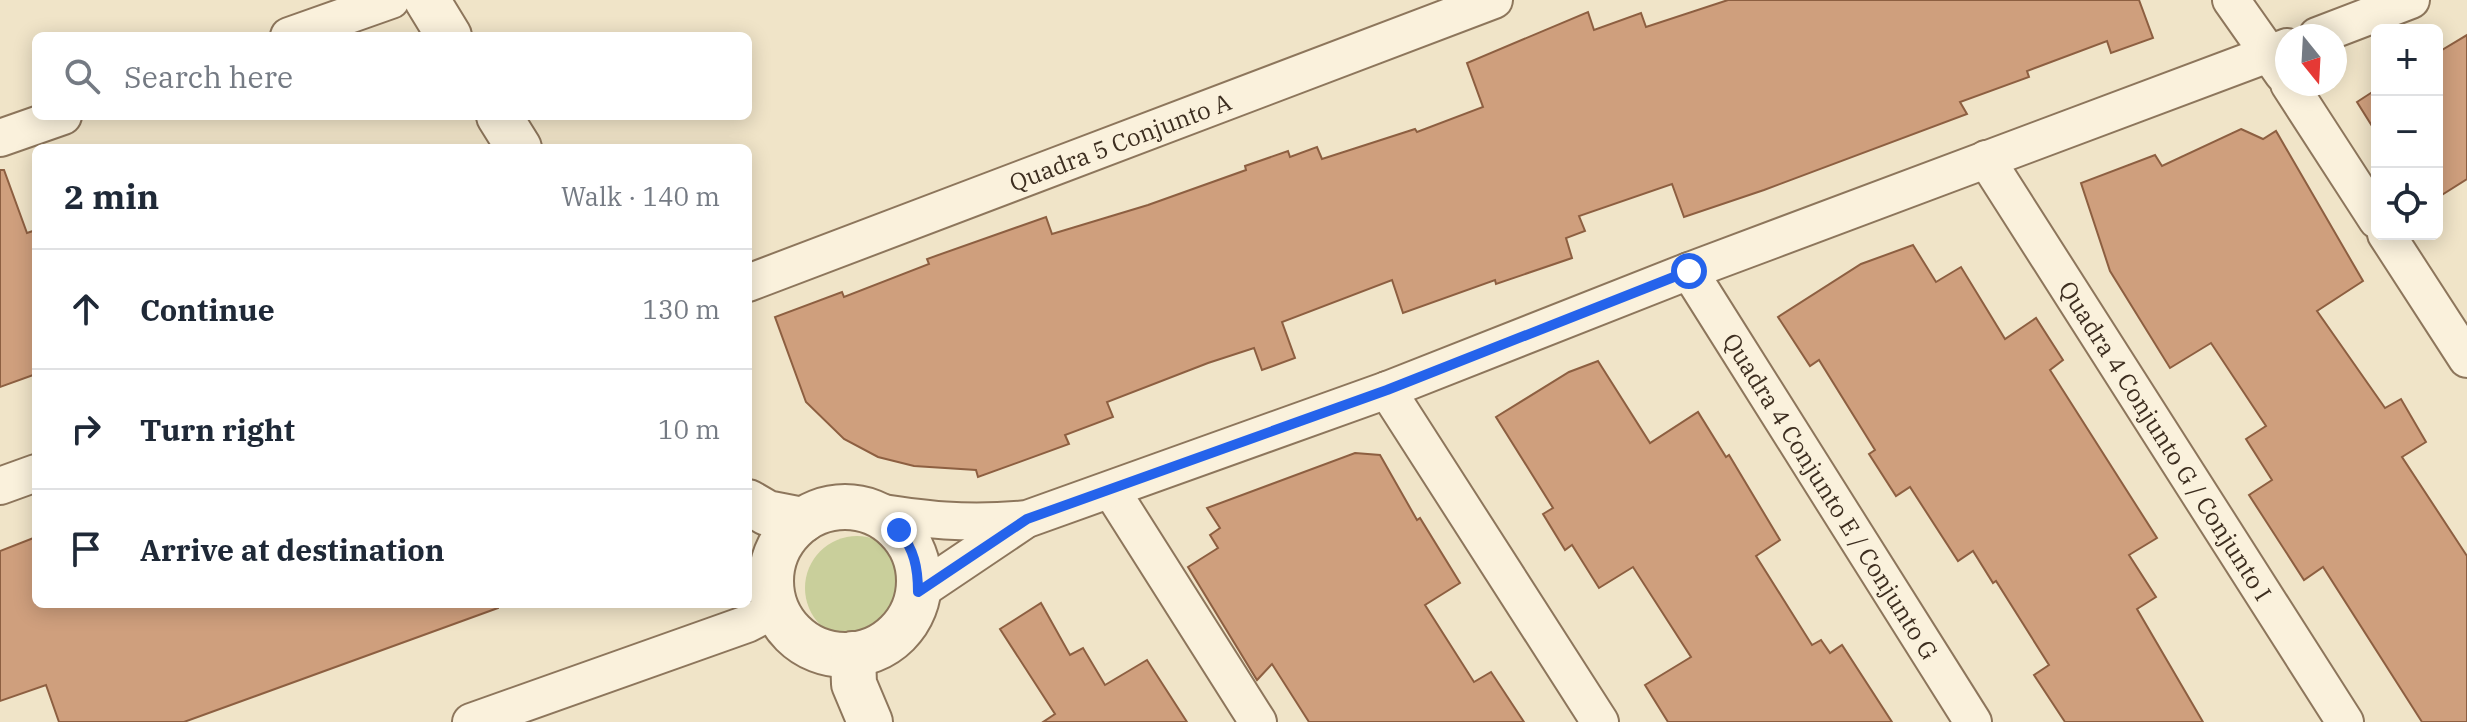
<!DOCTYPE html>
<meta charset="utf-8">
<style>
body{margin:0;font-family:"IBM Plex Serif",serif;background:#f6f6f7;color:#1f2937}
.controls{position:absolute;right:24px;top:24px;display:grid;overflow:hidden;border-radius:12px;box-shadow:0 4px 20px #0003}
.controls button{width:72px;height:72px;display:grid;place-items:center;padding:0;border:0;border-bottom:2px solid #e0e1e3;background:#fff;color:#1f2937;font:40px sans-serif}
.compass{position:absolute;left:2275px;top:24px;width:72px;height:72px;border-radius:50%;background:#fff;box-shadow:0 4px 20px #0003;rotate:162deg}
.stop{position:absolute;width:24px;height:24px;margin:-18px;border:6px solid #2563eb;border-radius:50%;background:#fff}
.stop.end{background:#2563eb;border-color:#fff;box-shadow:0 2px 8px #0008}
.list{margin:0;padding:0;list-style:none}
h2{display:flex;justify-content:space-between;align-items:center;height:104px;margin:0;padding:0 32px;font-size:34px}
h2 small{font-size:26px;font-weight:400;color:#747a83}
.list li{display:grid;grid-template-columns:52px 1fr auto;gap:24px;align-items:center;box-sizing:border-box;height:120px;padding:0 32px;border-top:2px solid #e0e1e3}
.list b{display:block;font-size:30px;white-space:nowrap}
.list em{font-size:26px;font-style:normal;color:#747a83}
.icon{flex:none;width:44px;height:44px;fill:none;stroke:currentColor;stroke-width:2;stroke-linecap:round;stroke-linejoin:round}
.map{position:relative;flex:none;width:2467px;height:722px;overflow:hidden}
.search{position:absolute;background:#fff;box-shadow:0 4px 20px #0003;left:32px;top:32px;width:720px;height:88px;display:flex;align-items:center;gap:20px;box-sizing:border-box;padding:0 28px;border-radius:12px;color:#747a83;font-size:30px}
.panel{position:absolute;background:#fff;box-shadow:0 4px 20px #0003;left:32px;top:144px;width:720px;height:464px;border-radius:12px}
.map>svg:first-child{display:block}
</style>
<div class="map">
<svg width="2467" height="722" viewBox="0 0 2467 722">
<rect width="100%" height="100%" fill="#f0e4c8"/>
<circle fill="#c9cf9b" cx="857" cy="588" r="52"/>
<g fill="#cf9f7d" stroke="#8d5f41" stroke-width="2">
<polygon points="1728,0 2139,0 2153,38 2111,53 2107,41 2027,71 2029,77 1960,102 1967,114 1764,190 1684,217 1672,184 1579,216 1585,231 1566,238 1572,258 1496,284 1495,280 1403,313 1392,280 1282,322 1295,358 1262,370 1254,348 1208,363 1107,402 1113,417 1065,435 1069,444 978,477 976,470 914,466 878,457 844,439 806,402 775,317 842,292 844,297 929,264 927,259 1046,217 1052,234 1148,205 1246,170 1245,166 1288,151 1290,157 1317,147 1322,159 1415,129 1417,132 1483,107 1467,63 1588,12 1594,30 1641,13 1646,27"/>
<polygon points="2467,35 2467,179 2437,198 2437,53"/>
<polygon points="2377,89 2377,134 2357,102"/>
<polygon points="2241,129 2263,139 2276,131 2363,281 2317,311 2385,408 2401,399 2426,442 2402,457 2467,556 2467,722 2422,722 2323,567 2304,580 2249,495 2272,480 2246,439 2266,426 2211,343 2170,368 2110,271 2081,183 2155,155 2162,166"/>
<polygon points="0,170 4,170 27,233 36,230 36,374 0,387"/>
<polygon points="1913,245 1936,282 1961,267 2005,339 2036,318 2063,360 2050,370 2157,538 2129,555 2156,597 2137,609 2203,722 2065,722 2034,675 2049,665 1996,581 1993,583 1973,551 1958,561 1910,487 1896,496 1869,454 1875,450 1819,360 1810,366 1778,317 1861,264"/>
<polygon points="1598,361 1650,443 1698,412 1726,457 1729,455 1780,540 1756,556 1812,645 1821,640 1830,653 1842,645 1892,722 1668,722 1645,685 1691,657 1633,567 1599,588 1572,545 1565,550 1543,514 1553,508 1496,417 1569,372"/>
<polygon points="1355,453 1380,455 1417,520 1420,518 1460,583 1425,605 1474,682 1491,672 1524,722 1309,722 1272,664 1257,680 1188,567 1218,548 1210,535 1220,528 1207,508"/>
<polygon points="36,537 36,604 498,604 498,608 184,722 59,722 46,685 0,701 0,551"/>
<polygon points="1041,603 1070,655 1083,648 1105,685 1147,660 1187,722 1043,722 1055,714 1000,629"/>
</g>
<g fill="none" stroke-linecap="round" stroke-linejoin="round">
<defs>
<g id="minor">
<polyline points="2231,0 2283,74"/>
<polyline points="289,36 391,0"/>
<polyline points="2317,36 2411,0"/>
<polyline points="2289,84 2377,220"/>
<polyline points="0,138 63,116"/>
<path id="s1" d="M1986,159L2345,722"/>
<polyline points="2386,234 2467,359"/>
<path id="s2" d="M1689,271L1973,722"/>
<path id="s3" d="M748,283L1494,0"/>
<polyline points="1387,390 1600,722"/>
<polyline points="0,486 36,473"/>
<polyline points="1111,490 1258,722"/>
<path d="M865,510C923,520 967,525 1027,519L1387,390L1689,271L2287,47"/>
<polyline points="918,592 1022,522"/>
<polyline points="471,722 747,624 776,609"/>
</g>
<g id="tertiary">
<polyline points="427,0 449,36"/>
<polyline points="499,116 519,148"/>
<polyline points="748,502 767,513 803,520"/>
<circle cx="845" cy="581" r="74"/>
<polyline points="853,654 854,684 870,722"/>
</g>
</defs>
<use href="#minor" stroke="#8d765c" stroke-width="40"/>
<use href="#tertiary" stroke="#8d765c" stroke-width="48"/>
<use href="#minor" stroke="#faf1dc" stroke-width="36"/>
<use href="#tertiary" stroke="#faf1dc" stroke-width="44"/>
</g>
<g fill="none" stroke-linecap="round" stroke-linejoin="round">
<path stroke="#2563eb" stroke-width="10" d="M899,530C914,550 918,567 918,592L1027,519L1387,390L1689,271"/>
</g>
<g text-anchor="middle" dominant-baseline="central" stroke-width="6" stroke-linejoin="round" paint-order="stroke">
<g font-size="24" fill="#3d2e20" stroke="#f7eed8">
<text stroke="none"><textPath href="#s3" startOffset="398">Quadra 5 Conjunto A</textPath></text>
<text stroke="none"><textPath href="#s1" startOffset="334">Quadra 4 Conjunto G / Conjunto I</textPath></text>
<text stroke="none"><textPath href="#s2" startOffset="266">Quadra 4 Conjunto E / Conjunto G</textPath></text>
</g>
</g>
</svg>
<div class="controls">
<button>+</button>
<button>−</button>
<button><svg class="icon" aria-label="locate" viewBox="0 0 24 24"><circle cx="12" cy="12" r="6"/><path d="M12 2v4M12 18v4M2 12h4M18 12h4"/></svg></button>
</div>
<svg class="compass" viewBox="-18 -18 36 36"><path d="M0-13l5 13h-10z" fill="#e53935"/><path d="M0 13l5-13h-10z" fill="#747a83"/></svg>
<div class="stop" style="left:1689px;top:271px"></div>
<div class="stop end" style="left:899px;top:530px"></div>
<div class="search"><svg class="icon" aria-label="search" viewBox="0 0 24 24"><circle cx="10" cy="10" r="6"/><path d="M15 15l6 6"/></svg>Search here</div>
<section class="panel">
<h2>2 min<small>Walk · 140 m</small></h2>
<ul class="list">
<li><svg class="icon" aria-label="ahead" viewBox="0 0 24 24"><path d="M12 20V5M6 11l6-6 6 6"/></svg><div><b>Continue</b></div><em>130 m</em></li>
<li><svg class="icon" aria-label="right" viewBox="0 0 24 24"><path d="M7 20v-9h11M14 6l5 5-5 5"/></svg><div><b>Turn right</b></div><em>10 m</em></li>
<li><svg class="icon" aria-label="arrive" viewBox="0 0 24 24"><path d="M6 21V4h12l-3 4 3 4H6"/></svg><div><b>Arrive at destination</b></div></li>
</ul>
</section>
</div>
